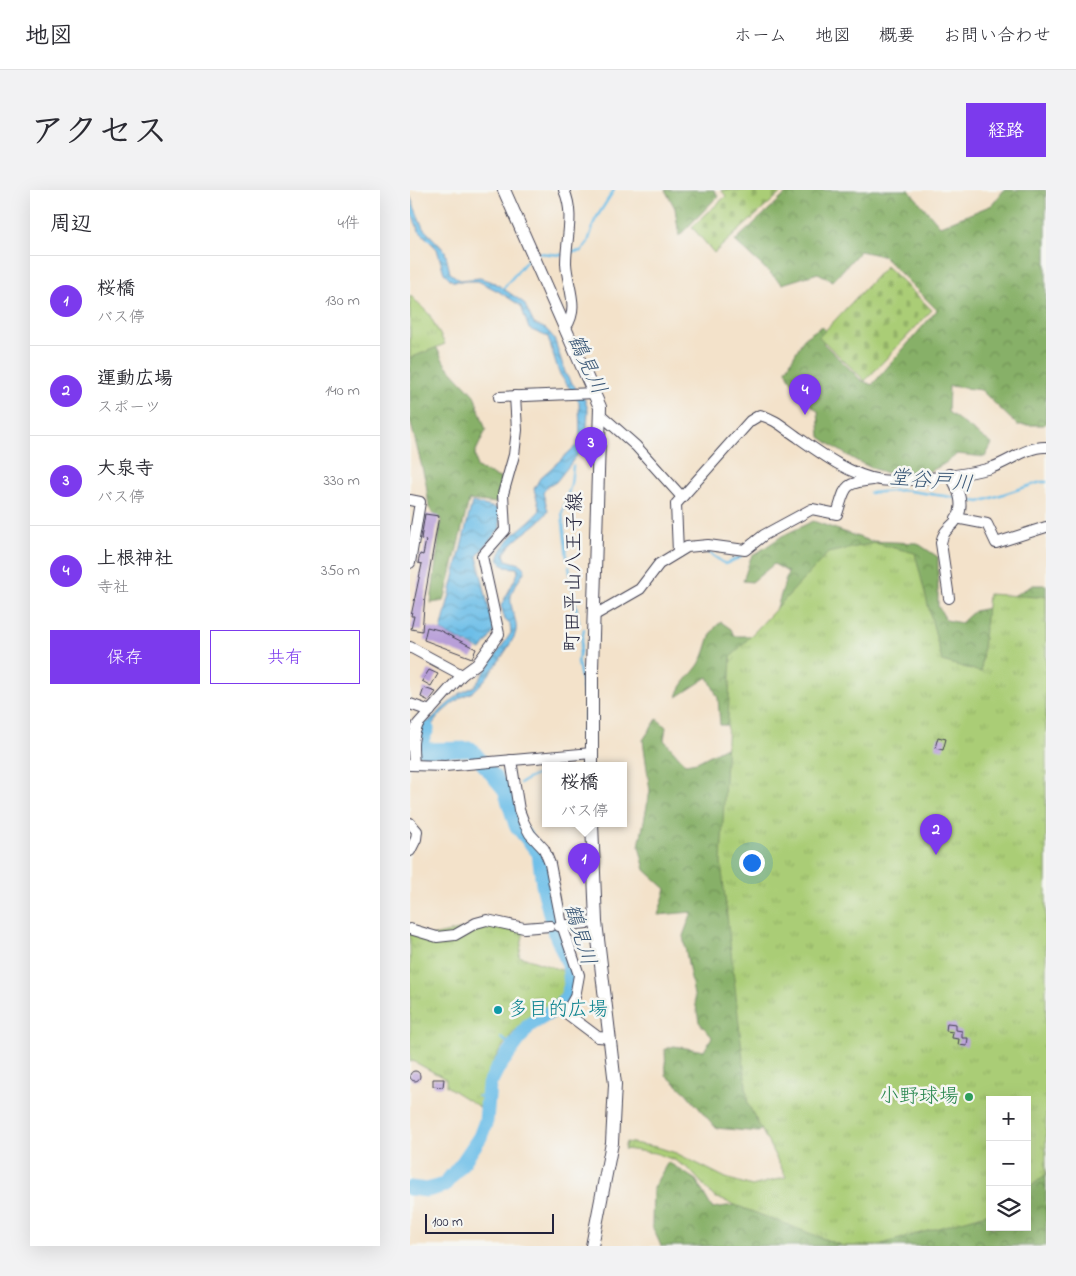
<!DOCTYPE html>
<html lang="ja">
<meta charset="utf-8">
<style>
body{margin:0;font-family:"Indie Flower","Klee One",sans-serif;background:#f2f2f3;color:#2b2b33}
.controls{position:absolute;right:15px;bottom:15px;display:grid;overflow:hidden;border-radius:0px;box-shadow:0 5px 20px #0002}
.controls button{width:45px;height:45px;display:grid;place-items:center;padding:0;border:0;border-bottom:1px solid #e1e1e2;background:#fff;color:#2b2b33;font:25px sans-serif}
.scale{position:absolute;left:15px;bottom:12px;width:129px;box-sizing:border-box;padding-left:5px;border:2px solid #22223b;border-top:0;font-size:14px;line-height:18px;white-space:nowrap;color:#22223b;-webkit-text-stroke:4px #f6f6f2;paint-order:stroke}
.you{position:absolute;left:341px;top:672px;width:18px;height:18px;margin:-12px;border:4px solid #fff;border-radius:50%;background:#1a73e8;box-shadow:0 0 0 8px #1a73e833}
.badge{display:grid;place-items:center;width:32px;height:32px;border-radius:50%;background:#7c3aed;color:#fff;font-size:16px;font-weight:700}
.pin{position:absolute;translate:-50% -41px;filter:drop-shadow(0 1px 2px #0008)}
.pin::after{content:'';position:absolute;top:26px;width:18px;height:15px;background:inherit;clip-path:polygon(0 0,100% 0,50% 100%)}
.popup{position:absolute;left:132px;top:572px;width:85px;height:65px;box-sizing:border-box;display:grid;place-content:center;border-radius:0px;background:#fff;filter:drop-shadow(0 1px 4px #0005);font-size:16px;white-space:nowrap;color:#7c7c81}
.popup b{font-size:19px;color:#2b2b33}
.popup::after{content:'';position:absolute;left:50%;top:100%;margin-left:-10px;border:10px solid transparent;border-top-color:#fff}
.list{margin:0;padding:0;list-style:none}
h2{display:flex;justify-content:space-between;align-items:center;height:65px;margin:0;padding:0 20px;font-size:21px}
h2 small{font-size:16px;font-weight:400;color:#7c7c81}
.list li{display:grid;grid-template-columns:32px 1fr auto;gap:15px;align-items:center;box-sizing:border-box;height:90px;padding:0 20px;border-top:1px solid #e1e1e2}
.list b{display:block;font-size:19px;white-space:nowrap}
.list p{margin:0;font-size:16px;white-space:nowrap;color:#7c7c81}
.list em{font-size:16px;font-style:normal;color:#7c7c81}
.actions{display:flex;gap:10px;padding:15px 20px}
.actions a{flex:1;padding:11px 0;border:1px solid #7c3aed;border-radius:0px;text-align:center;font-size:18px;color:#7c3aed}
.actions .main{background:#7c3aed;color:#fff}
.icon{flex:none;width:28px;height:28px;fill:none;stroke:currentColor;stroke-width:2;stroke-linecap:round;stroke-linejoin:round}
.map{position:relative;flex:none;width:636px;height:1056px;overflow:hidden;border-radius:0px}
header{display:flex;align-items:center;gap:30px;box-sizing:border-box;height:70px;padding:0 25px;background:#fff;border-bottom:1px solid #e1e1e2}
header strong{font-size:24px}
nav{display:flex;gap:28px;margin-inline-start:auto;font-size:18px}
.intro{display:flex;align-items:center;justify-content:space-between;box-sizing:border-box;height:120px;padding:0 30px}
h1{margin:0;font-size:35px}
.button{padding:12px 22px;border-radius:0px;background:#7c3aed;color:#fff;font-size:18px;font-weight:700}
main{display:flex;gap:30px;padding:0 30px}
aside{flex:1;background:#fff;border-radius:0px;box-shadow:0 5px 20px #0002}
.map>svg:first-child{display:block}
</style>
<header>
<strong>地図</strong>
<nav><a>ホーム</a><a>地図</a><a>概要</a><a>お問い合わせ</a></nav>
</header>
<div class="intro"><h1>アクセス</h1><a class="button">経路</a></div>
<main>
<aside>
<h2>周辺<small>4件</small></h2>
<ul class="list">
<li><span class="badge">1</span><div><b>桜橋</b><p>バス停</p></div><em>130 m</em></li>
<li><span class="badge">2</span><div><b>運動広場</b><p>スポーツ</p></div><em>140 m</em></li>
<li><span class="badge">3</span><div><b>大泉寺</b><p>バス停</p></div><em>330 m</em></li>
<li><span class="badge">4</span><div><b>上根神社</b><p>寺社</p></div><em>350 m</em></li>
</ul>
<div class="actions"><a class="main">保存</a><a>共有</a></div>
</aside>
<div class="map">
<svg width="636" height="1056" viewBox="0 0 636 1056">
<defs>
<pattern id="forest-crowns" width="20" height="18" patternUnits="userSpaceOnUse" patternTransform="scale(1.25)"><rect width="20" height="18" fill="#87b067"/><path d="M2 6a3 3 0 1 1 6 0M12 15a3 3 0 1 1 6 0" fill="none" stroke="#6e8f56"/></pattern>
<pattern id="cemetery-stones" width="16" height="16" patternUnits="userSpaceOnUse" patternTransform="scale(1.25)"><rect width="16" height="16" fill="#aacd76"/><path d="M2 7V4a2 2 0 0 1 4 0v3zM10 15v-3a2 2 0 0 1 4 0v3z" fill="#92b067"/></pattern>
<pattern id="park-tufts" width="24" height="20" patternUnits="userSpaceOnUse" patternTransform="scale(1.25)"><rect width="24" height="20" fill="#aacd76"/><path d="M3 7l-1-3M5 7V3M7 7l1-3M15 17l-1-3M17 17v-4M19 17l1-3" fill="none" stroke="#92b067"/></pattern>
<pattern id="water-waves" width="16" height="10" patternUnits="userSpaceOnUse" patternTransform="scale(1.25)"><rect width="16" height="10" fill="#6cbee8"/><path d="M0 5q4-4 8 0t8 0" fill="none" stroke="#589abd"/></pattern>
</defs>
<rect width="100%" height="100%" fill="#f6f6f2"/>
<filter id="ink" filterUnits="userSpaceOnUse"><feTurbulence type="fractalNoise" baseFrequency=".02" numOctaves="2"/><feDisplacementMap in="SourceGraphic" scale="10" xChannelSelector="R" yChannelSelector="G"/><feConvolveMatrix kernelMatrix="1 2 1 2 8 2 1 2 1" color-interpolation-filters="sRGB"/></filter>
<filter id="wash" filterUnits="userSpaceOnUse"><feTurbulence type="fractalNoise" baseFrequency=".0096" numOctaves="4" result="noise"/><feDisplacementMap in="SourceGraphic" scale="20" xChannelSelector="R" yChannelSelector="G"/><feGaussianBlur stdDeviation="1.12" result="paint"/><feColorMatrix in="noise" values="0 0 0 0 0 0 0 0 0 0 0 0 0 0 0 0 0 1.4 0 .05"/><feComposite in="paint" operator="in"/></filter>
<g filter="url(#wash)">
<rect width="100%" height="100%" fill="#f3e2ca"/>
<g fill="url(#forest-crowns)" stroke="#546951">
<polygon points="255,0 304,0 308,6 269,46 265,18"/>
<path d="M380,0H499L530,36L582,15L594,0H636V233L634,235H607L571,200L539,196L538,222L582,254L575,267L547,264C500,306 453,278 410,247L408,221C393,209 383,198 376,180L394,148L412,136L418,145L413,153L451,190L462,195L527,120L473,66L450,61L423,91L408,83L372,94L325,51Z"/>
<polygon points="0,112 9,123 35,174 64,205 76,240 65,263 67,278 92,289 86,313 59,310 34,411 21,413 31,330 19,318 16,293 0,230"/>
<path d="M403,331L460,351L507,353L528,367V416L536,430L551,433L564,421L583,417L623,395H636V541L310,535L308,508L298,487L267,507C271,491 284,484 291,471C299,456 297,442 311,432L321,439L324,446H346L360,440L378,382L364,374L342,392L333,391L341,367L372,346Z"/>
<polygon points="247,529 256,537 254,550 275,574 287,572 316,557 360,928 349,942 306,938 276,903 256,885 255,859 264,856 294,861 302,847 289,832 273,746 282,722 248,725 256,699 235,680 229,656 240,601 233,550"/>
<polygon points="258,972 286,990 302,1018 580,981 580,1037 617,1037 617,990 636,980 636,1056 251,1056 242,1036 243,998"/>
</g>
<g fill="url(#cemetery-stones)" stroke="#667858">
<polygon points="311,0 374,0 304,63 282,37 316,6"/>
<polygon points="476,76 522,120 455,191 409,147"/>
</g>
<g fill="url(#park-tufts)" stroke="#667858">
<polygon points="0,105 19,124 35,154 0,168"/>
<polygon points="465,353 505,363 532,471 571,482 578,404 627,407 636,405 636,984 617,1000 617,910 580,910 580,1023 465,1056 433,1056 304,1007 279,979 264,970 245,963 214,959 216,952 247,957 266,963 316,988 342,996 376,987 338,914 311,672 321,467 418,363"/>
<path d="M76,734L114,741L109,766L154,781C156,789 154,799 149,806C141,816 127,820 118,828C92,851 72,884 71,918L36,896V889L3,871L0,872V743L13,748Z"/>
</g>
<g fill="url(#water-waves)" stroke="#477092">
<path d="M0,6L13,38L35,61L40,83L50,90L70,88L85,93L114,113L124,134L136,139L144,148L156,185L175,210L178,220L176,254L146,292L136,298L133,303L138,321C127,338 105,345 94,364L96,370L110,374L115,379C112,389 103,395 101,406C99,421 111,433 104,447C96,462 78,488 65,500C61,504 56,504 52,507C35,518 14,537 15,558H9L10,542L19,531L49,504L65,496L101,443L100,434L95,430L91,416L108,383L107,378L95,377L88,370C94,346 115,338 130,320L124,299L130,288L167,255L170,247L169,212L149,183L138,147L119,139L111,116L88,101L68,91H42L34,83L27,59L9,41L0,20Z"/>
<polygon points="62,312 89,319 90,338 67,366 84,442 71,460 31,441"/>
</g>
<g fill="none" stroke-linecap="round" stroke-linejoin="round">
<g stroke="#6cbee8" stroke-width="2.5">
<polyline points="162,62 171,61 178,52 185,30 204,0"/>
<polyline points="128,63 153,65"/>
<polyline points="92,100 119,68"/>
<polyline points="460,303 493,300 548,308"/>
<polyline points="553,309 569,312 631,292 636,292"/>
<polyline points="295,360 315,374 331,367"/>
<polyline points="157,368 152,323 161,294 163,276"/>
<polyline points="159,377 169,433"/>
<polyline points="174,439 168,472 174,506"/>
<polyline points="171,542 175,537 175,522"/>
<polyline points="110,593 126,585 135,584"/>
<polyline points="95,600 99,598"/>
<polyline points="91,848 103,857"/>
<polyline points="68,906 77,907"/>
</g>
<polyline stroke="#6cbee8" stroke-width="15" points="0,998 17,1000 34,995 54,971 70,947 76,931 79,895 87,879 119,835 150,816 157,807 161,795 159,775 144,740 133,695 129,663 106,635 95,600 61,559 15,560 12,558 12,549 17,539"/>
</g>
<g id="blocks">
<g fill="#b89fd8">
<polygon points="15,324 29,326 15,406 12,441 1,439 4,426 1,426 12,374 8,373 10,364 13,365 16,350 11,349"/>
<polygon points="17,437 29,440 66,459 62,468 14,450"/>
<polygon points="19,480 28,484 21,496 12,491"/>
<polygon points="14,498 26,502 19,511 11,507"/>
<polygon points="528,547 536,549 533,560 525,558"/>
<polygon points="537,833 546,834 546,840 552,841 552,848 558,848 557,856 548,855 549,849 542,848 543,842 536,841"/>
<circle cx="5" cy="886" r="5"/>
<polygon points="23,889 34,889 33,897 23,896"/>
</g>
</g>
</g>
<g filter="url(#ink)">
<use href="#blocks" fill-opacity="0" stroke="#413f50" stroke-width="1"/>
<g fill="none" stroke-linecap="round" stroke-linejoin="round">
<defs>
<g id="minor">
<path d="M154,0C165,25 156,48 156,73C157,96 170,117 156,137"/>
<polyline points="89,207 185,203"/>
<polyline points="191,225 226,256 271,306"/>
<path d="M539,284C548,297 557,318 544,333C537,340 533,342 531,353L539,408"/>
<polyline points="0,310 10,312 0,373"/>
<polyline points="546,328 577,334 586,353 636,337"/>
<path d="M268,362L266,314L340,231L350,225C365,229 373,237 386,246C410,263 440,285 470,290C489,293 565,284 583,277C600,271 618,256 636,257"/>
<path d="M183,426L230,399L249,374L277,357L298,355L335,360L354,345L402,319L427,324C436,297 432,293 463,290"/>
<path d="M0,457L52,485L8,534C1,548 3,560 4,575"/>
<polyline points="52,485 67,474 89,444 72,366 95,340 93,304 104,265 107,240 105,206"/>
<polyline points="0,514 20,521"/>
<polyline points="101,570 109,620 114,633 120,644 134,659 140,674 152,735 169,785 165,807 156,823 188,847 200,848"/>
<polyline points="0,575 35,576 182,563"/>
<polyline points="0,633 7,641 6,649 0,661"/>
<polyline points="149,736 186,732"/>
<polyline points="0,739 27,747 45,745 66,733 77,730 114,738 140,736"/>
</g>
<g id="major">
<polyline points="94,0 190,217 182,479 182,575"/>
<polyline points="182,1056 202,953 205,894 186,732 182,633"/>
</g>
</defs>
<use href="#minor" stroke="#413f50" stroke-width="12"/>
<use href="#major" stroke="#413f50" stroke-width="14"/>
<use href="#minor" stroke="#fff" stroke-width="10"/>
<use href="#major" stroke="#fff" stroke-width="12"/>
</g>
</g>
<circle fill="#0f9aa8" stroke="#f6f6f2" stroke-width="2" cx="88" cy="820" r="5"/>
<circle fill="#2e9e5b" stroke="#f6f6f2" stroke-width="2" cx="559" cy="907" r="5"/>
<g text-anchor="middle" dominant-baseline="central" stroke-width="5" stroke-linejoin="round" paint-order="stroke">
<g font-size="20" fill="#22223b" stroke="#f6f6f2">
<text transform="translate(165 382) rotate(-89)">町田平山八王子線</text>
</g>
<g font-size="20" fill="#0d838f" stroke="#f6f6f2" text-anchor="start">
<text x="98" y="820">多目的広場</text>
</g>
<g font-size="20" fill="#27864d" stroke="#f6f6f2" text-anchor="end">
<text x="549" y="907">小野球場</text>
</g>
<g font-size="21" font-style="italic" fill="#3c5978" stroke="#f6f6f2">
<text transform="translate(176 175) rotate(65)">鶴見川</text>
<text transform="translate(521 292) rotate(5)">堂谷戸川</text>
<text transform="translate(169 745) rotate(73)">鶴見川</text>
</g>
</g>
</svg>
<div class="controls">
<button>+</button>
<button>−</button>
<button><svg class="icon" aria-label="layers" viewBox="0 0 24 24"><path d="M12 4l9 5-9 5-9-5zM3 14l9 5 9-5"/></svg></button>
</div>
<div class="scale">100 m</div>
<div class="you"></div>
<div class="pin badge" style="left:174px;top:694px">1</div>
<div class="popup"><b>桜橋</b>バス停</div>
<div class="pin badge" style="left:526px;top:665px">2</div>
<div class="pin badge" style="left:181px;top:278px">3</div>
<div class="pin badge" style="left:395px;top:225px">4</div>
</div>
</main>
